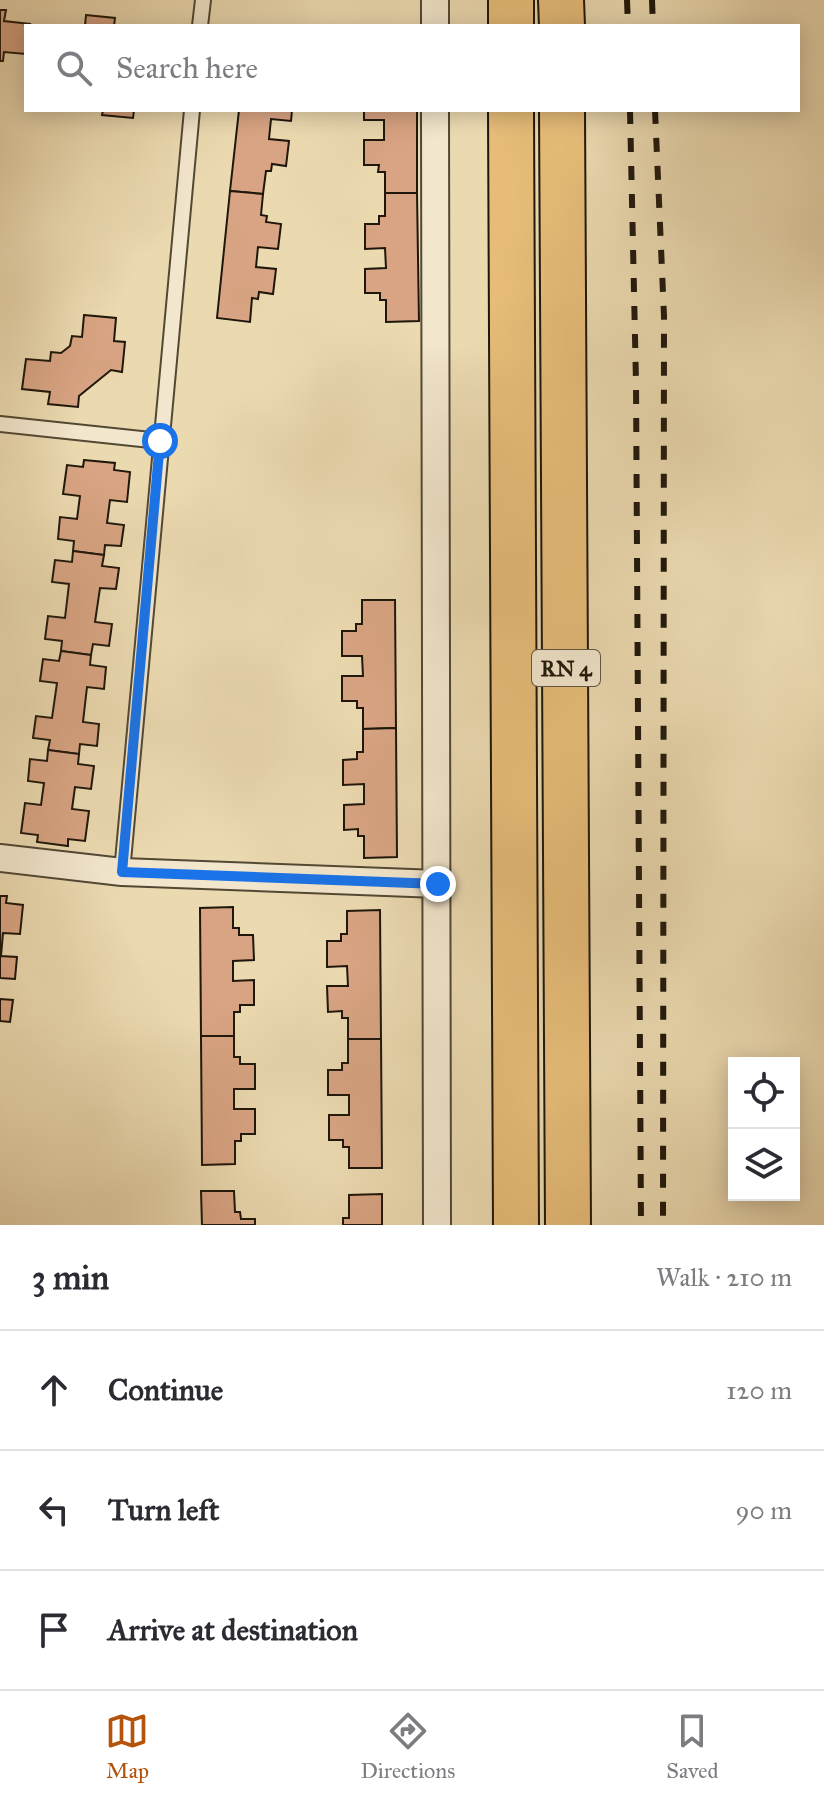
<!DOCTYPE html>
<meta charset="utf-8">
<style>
body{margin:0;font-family:"IM FELL Great Primer",serif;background:#f7f7f7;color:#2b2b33}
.controls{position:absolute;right:24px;bottom:24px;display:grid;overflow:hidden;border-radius:0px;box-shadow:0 4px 20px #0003}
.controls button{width:72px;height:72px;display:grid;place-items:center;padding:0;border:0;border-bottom:2px solid #e1e1e2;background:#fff;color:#2b2b33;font:40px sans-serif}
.stop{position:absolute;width:24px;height:24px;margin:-18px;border:6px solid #1a73e8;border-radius:50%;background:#fff}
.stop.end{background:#1a73e8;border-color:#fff;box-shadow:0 2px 8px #0008}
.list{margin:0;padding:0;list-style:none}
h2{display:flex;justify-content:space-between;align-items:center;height:104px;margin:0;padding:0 32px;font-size:34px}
h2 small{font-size:26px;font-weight:400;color:#7c7c81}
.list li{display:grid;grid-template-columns:52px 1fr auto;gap:24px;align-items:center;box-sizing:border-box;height:120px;padding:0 32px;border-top:2px solid #e1e1e2}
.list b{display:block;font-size:30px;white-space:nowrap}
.list em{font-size:26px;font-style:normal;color:#7c7c81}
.icon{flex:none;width:44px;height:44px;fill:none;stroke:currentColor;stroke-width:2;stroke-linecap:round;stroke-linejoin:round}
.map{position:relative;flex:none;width:824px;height:1225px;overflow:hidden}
.search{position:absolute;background:#fff;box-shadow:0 4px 20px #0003;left:24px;right:24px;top:24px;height:88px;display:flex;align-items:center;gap:20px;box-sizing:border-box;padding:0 28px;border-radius:0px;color:#7c7c81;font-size:30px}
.sheet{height:464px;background:#fff}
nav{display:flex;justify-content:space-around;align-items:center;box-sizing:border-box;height:112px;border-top:2px solid #e1e1e2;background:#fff;font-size:22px;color:#7c7c81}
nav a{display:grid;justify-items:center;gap:4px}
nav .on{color:#b45309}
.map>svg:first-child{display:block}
</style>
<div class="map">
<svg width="824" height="1225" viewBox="0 0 824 1225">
<rect width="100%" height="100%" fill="#ebd9b0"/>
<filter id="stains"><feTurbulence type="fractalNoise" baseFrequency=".0025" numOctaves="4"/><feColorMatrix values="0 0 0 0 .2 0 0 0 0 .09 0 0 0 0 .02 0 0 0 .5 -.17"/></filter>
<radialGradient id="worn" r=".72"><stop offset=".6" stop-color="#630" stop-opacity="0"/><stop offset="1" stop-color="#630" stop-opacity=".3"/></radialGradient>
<g fill="#d8a483" stroke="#1f170b" stroke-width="2">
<polygon points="0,10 6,10 4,21 31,24 26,26 26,54 4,52 3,61 0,61"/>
<polygon points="86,15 115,18 114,26 85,26"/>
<polygon points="103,110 134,110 133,118 102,115"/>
<polygon points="239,110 292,110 291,121 271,119 269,139 289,141 286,166 272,164 271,171 266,171 263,194 230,191"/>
<polygon points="364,110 417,110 417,193 385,193 385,172 378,172 379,165 364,165 364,140 384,140 384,120 364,120"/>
<polygon points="230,191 263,194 261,215 267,216 266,222 281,224 278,249 258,247 256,267 276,269 273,294 259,292 258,299 252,298 250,322 217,318"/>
<polygon points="385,193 417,193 419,321 386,322 386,300 380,300 380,293 365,293 365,269 386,268 385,248 365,249 365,224 379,224 379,216 385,216"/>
<polygon points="84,315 116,318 114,341 125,342 122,372 111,370 79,396 78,407 48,404 50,392 22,389 26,359 50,361 51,352 61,353 70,346 72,336 82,337"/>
<polygon points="84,460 115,463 114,470 130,472 127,502 110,500 107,523 124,525 121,546 105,545 104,555 73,551 74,541 58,539 60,517 77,519 80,496 63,494 67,465 83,467"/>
<polygon points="73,551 104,555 102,566 119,568 116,589 100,588 95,622 112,624 109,646 93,644 91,655 61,651 62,641 45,639 48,616 65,618 69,584 52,582 55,560 72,562"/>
<polygon points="362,600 395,600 396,728 363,729 363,708 357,708 357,701 342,701 342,676 363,676 362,656 342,656 342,631 356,631 356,624 362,624"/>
<polygon points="61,651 91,655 90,665 106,667 104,689 87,687 83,722 99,724 97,746 80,744 79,754 48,750 50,740 33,738 36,716 52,718 57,683 40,681 43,659 59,661"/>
<polygon points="396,728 397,857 364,858 364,836 358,836 358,829 344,830 344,805 364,804 364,784 343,785 343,760 357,759 357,752 363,752 363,729"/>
<polygon points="48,750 79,754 78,764 94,766 91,789 75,787 72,809 89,811 85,841 68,839 68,846 37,842 38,835 21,833 25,803 41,805 44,783 28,781 30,759 47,761"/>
<polygon points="0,896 7,896 6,903 23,905 20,934 3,933 1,956 17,957 15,979 0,978"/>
<polygon points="233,907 233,928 239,928 239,935 253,935 254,960 233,961 233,981 254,980 254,1005 240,1005 240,1012 234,1012 234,1036 201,1036 200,908"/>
<polygon points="380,910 381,1039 348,1039 348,1018 342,1018 342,1011 328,1012 327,986 348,986 347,966 327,967 327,941 341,941 341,934 347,934 347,911"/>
<polygon points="0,999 13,1000 10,1022 0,1021"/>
<polygon points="201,1036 234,1036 234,1057 240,1057 240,1064 255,1064 255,1089 234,1089 234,1109 255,1109 255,1134 241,1134 241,1141 235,1141 235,1164 202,1165"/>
<polygon points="348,1039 381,1039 382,1168 349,1168 349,1147 343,1147 343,1140 329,1140 329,1115 349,1115 349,1095 328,1095 328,1070 342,1070 342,1063 348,1063"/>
<polygon points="201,1191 234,1191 235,1212 240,1212 241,1219 255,1219 255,1225 202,1225"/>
<polygon points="382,1194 382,1225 343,1225 343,1218 349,1218 349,1195"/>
</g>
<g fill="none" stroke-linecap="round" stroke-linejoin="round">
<defs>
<g id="service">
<polyline points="200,26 203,0"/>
<polyline points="0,424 160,441"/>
<polyline points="122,872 192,110"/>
</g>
<g id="minor">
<polyline points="435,0 435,26"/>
<polyline points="435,110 437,1225"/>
<polyline points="0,858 122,872 438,884"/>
</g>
<g id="trunk">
<polyline points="511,0 511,26"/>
<polyline points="561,0 562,26"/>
<polyline points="511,110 516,1225"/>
<polyline points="562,110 568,1225"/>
</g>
</defs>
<use href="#service" stroke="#524834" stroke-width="18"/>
<use href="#minor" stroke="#524834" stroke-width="30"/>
<use href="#trunk" stroke="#1f170b" stroke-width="48"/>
<use href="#service" stroke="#f2e6cc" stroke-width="14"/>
<use href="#minor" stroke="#f2e6cc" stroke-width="26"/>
<use href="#trunk" stroke="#e6bc78" stroke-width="44"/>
<g stroke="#1f170b" stroke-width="6" stroke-dasharray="14 14" stroke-linecap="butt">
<polyline points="627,0 628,26"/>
<polyline points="652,0 653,26"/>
<polyline points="630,110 636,382 641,1225"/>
<polyline points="655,110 664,316 663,1225"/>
</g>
</g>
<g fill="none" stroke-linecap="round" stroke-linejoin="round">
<polyline stroke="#1a73e8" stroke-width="10" points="160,441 122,872 438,884"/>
</g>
<g text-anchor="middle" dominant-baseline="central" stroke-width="7" stroke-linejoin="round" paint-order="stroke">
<rect fill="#f2e6cc" stroke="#5e5545" stroke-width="2" x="532" y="650" width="68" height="36" rx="6"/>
<g font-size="22" font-weight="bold" fill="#1f170b">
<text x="566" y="668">RN 4</text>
</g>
</g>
<rect width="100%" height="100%" filter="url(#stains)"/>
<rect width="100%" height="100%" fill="url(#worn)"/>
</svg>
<div class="controls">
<button><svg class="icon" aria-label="locate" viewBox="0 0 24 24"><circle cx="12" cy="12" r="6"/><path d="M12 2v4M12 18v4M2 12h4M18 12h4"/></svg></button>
<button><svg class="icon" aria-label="layers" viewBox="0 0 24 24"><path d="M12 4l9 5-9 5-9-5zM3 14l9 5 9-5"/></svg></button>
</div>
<div class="stop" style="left:160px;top:441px"></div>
<div class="stop end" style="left:438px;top:884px"></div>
<div class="search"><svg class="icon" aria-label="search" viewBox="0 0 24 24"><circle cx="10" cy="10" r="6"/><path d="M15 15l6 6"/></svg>Search here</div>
</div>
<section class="sheet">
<h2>3 min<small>Walk · 210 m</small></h2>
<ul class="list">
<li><svg class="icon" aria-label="ahead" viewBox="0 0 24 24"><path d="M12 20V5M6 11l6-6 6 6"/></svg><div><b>Continue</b></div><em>120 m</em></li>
<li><svg class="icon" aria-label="left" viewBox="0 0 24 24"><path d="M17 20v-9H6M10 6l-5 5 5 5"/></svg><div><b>Turn left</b></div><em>90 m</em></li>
<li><svg class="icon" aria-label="arrive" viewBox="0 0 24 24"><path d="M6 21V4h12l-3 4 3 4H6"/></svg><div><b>Arrive at destination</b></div></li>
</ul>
</section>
<nav>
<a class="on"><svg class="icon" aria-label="map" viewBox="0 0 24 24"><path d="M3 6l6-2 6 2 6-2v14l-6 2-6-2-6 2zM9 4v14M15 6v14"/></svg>Map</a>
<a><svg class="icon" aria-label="directions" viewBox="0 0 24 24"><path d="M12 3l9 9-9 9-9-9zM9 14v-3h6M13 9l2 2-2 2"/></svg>Directions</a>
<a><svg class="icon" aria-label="saved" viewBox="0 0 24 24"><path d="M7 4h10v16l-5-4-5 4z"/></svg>Saved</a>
</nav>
